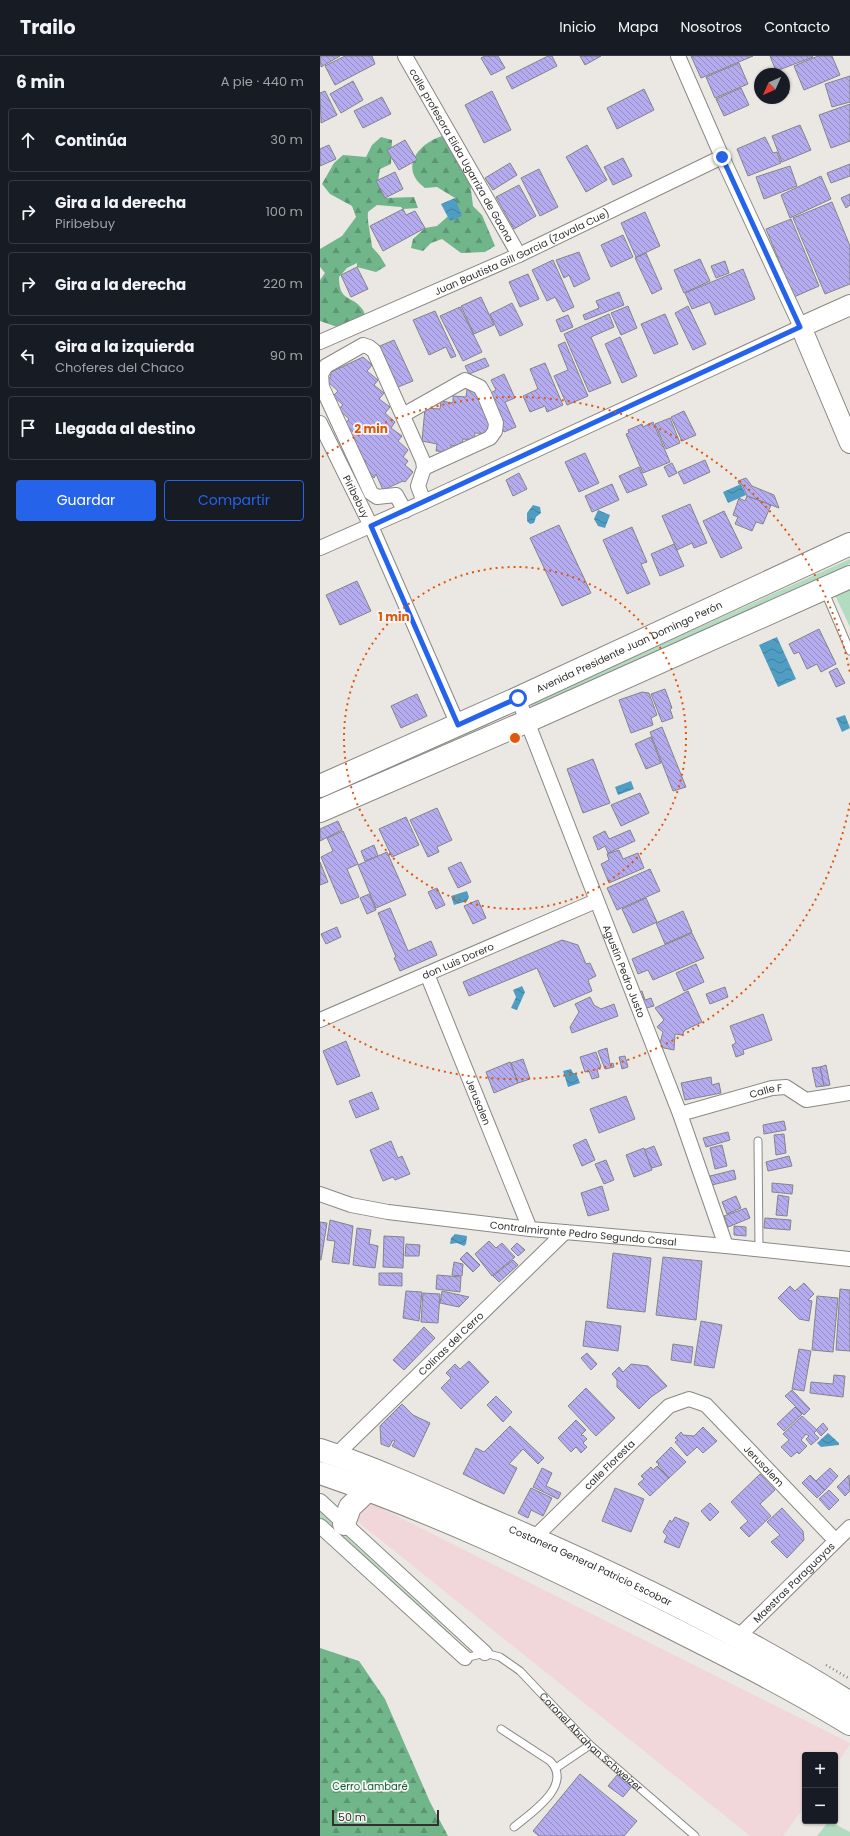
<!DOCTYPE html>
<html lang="es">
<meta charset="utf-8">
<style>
body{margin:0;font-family:Poppins,sans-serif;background:#242831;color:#f1f3f6}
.controls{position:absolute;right:12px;bottom:12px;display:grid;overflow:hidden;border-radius:4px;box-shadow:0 1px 3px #0004}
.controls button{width:36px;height:36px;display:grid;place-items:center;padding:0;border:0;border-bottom:1px solid #363941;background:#171b24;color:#f1f3f6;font:20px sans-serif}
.compass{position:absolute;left:434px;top:12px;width:36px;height:36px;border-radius:50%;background:#171b24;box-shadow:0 1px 3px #0004;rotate:225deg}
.scale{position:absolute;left:12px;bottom:10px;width:107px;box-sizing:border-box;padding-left:4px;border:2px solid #31302e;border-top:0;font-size:11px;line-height:14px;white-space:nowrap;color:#31302e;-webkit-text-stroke:3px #f8f6f2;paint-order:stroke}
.stop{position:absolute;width:12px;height:12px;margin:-9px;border:3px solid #2563eb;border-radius:50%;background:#fff}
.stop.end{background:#2563eb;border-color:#fff;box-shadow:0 1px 4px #0008}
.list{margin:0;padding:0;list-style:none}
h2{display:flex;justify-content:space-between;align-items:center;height:52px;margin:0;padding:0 16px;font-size:17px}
h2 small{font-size:13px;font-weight:400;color:#9ea1a6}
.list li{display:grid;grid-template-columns:26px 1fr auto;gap:12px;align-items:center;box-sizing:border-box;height:64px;margin:0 8px 8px;padding:0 8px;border:1px solid #363941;border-radius:4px}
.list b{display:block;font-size:15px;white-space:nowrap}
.list p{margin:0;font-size:13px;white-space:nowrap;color:#9ea1a6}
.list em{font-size:13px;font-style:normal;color:#9ea1a6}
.actions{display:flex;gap:8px;padding:12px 16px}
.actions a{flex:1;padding:9px 0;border:1px solid #2563eb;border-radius:4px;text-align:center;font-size:14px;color:#2563eb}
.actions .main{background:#2563eb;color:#fff}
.icon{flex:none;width:22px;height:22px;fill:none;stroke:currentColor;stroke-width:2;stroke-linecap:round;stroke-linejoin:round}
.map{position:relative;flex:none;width:530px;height:1780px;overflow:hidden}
header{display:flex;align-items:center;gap:24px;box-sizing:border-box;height:56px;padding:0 20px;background:#171b24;border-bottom:1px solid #363941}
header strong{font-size:19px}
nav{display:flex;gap:22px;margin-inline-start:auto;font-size:14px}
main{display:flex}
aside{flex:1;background:#171b24}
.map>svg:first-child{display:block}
</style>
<header>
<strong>Trailo</strong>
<nav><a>Inicio</a><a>Mapa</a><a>Nosotros</a><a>Contacto</a></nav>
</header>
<main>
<aside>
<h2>6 min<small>A pie · 440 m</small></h2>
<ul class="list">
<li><svg class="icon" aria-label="ahead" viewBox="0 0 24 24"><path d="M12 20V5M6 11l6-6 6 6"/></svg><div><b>Continúa</b></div><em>30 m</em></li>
<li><svg class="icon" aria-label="right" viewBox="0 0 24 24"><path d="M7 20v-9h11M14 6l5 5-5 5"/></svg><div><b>Gira a la derecha</b><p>Piribebuy</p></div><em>100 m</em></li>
<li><svg class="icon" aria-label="right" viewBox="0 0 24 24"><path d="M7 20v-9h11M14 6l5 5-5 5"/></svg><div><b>Gira a la derecha</b></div><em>220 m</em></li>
<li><svg class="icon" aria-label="left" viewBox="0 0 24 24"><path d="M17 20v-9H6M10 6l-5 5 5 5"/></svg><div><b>Gira a la izquierda</b><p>Choferes del Chaco</p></div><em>90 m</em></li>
<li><svg class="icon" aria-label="arrive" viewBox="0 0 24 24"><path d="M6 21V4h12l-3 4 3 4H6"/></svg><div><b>Llegada al destino</b></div></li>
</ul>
<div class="actions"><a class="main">Guardar</a><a>Compartir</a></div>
</aside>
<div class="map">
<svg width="530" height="1780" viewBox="0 0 530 1780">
<defs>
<pattern id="forest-firs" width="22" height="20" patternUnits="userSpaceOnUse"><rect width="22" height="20" fill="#71b58b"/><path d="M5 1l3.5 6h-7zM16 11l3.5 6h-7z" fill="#5d9472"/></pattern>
<pattern id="water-waves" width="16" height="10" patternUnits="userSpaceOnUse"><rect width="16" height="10" fill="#4f9dc2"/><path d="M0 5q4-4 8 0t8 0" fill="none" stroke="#42809e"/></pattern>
<pattern id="building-back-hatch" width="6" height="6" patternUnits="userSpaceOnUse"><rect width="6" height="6" fill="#b4acef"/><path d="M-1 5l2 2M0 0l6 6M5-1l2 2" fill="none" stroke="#938cc2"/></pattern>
</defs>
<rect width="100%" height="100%" fill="#ebe8e4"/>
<polygon fill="#f2d7da" points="43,1443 530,1687 530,1689 515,1710 515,1699 485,1699 485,1750 463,1780 430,1780 32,1461"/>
<g fill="#b2dbc0">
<polygon points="530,503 530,508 214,651 210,649 212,647"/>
<polygon points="530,527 530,571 513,535"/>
<polygon points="168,668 170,670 0,747 0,742"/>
<polygon points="0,1456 131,1578 132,1581 127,1582 0,1463"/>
<polygon points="509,1765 530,1776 530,1780 497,1780"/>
</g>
<g fill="url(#forest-firs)">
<path d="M122,80L132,86L150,126L153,150L162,159L175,190L165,196L141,197L122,183L111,187L103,195L91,192L93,183L105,172L117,170L135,154V142L117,131L105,132C79,113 97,88 122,80Z"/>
<path d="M61,81L72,84L71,108L60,113L58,125L65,142L94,141L98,152L83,153L81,151L57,149L48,156C47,168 51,178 52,191L60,200L66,210L56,216L37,211V207L27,212L19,221C19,247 32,238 43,254C45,257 45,262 46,266L23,273L0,265V224L5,217L0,211V193L22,180L36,161L32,150L10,138L2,128L14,107L23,99L46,101L52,89Z"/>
<polygon points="0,1592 39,1605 65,1643 110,1746 128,1780 0,1780"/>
</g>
<g fill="url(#water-waves)">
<polygon points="135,142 142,160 130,165 121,148"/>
<polygon points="421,428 426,439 408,447 403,436"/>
<polygon points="213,449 220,451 221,457 216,461 214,467 210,468 207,465 207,457"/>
<polygon points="278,454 290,459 285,472 278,470 274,463"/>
<polygon points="457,581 476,623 458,631 439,589"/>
<polygon points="525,659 530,672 522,676 516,662"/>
<polygon points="311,725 314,733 298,739 295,731"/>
<polygon points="147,835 149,841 147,845 134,849 131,840"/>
<polygon points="202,930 205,936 197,954 191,952 196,941 193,934"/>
<polygon points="251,1013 253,1017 256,1017 260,1027 248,1031 243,1015"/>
<polygon points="135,1178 147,1180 146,1188 144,1190 137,1187 130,1188 131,1182"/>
<polygon points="508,1377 519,1387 519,1389 501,1391 497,1387"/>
</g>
<g fill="url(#building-back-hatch)" stroke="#858488">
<polygon points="0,0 20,0 1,11"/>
<polygon points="25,0 52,0 55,8 15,29 5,10"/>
<polygon points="165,0 178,0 185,12 171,19 161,2"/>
<polygon points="228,0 232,0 237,10 192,33 186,21"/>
<polygon points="260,0 281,0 265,9"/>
<polygon points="371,0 433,0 381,22"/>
<polygon points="450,0 492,0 493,1 456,15"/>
<polygon points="498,0 512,0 520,19 484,34 474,10"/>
<polygon points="419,7 428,28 395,42 386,21"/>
<polygon points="530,20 530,46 512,51 505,28"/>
<polygon points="33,25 43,44 21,57 10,38"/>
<polygon points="464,26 469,37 464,39"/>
<polygon points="421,32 429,49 404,60 396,43"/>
<polygon points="324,33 334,54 297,73 287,52"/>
<polygon points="5,35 17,59 1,67 0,37"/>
<polygon points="172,35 191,74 164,87 145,49"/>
<polygon points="62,41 71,58 43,72 34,55"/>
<polygon points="445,42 457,42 447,46"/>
<polygon points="530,48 530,85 511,92 499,59"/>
<polygon points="480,69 491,94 462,106 452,80"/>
<polygon points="445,81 453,97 457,96 461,107 428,120 417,93"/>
<polygon points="85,84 97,104 79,114 67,94"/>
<polygon points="9,89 16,103 0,110 0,93"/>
<polygon points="267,89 287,124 266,136 246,101"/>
<polygon points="303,102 312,120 293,129 284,111"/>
<polygon points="190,107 197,119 173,134 165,122"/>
<polygon points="530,108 530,120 511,127 507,117"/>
<polygon points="470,110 477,130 444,143 436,121"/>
<polygon points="219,113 238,151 220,160 201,122"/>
<polygon points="75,116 83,133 65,142 56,125"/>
<polygon points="501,120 511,143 470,162 461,139"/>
<polygon points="199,129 216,160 194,173 176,141"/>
<polygon points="530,138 530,149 526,152 521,142"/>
<polygon points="512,146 530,190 530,228 505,238 473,162"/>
<polygon points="83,153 86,159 95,155 105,172 63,195 50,170"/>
<polygon points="325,156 340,190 316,201 301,167"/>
<polygon points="471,163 499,230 474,241 446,173"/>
<polygon points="303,179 313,201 291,211 281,189"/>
<polygon points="259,196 270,223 254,231 249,219 244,222 236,204"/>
<polygon points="326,197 342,233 332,238 315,202"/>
<polygon points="380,203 390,225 364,237 354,214"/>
<polygon points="233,204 254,251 243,256 235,241 227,245 212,214"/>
<polygon points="405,205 409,217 396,222 391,210"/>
<polygon points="37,211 48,233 31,241 21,219"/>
<polygon points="423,213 435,243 395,259 390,246 372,253 365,237"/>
<polygon points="208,218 219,243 200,251 189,226"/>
<polygon points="299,236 304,249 265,264 263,259 279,252 276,245"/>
<polygon points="161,241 174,269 154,278 141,250"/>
<polygon points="192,247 203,269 180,280 170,258"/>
<polygon points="308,250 317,272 301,279 291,257"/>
<polygon points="368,250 386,288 373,294 355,257"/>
<polygon points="140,251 162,296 143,305 120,260"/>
<polygon points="115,255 136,300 131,302 126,291 109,299 93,264"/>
<polygon points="289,258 294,271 271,281 291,327 269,336 244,278"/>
<polygon points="345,258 358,288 334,298 321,268"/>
<polygon points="248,259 253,271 241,276 236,264"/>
<polygon points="300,281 317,320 302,327 285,288"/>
<polygon points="74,284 93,325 73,333 55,292"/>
<polygon points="245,286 268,340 247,349 234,320 248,314 238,289"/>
<polygon points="43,301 52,309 47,315 58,324 54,329 64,337 59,343 70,351 65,357 75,366 71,372 82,380 78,385 88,394 83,401 88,405 85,409 93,416 85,426 83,425 63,434 56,418 54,422 42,411 46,405 35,395 39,391 30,382 34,377 24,369 29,363 18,353 23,349 13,340 18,335 7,325 11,320 9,317"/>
<polygon points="165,302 169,310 149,318 145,310"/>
<polygon points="225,307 243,349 227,356 225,350 210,356 203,340 218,333 210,313"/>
<polygon points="184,318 195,342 185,346 196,371 184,376 167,339 176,334 171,324"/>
<polygon points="147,333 161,336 172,362 170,378 155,377 154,384 143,383 141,391 131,389 131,396 116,395 117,388 102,385 105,352 120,353 121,345 133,347 133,340 146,341"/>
<polygon points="364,355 376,379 362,385 351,361"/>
<polygon points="350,362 360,387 346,393 335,368"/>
<polygon points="333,366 350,406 323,417 306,378 309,377 308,374 322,368 323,371"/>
<polygon points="265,397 279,427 259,436 245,406"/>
<polygon points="385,404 390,416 364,428 358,416"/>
<polygon points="352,407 357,417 349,421 344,411"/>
<polygon points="319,411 327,429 307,437 299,420"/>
<polygon points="199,417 207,433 193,440 186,424"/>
<polygon points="426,422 432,430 454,439 459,452 427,440 422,428 419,428 418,425"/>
<polygon points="292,428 299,444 272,456 265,440"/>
<polygon points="427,440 451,449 443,468 436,466 432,475 415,468 418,461 413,459 419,442 425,445"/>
<polygon points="370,448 387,487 374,492 372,487 357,494 342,460"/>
<polygon points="404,455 422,492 401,502 383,465"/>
<polygon points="239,469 271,537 242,550 210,482"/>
<polygon points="312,471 327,506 321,508 330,528 307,538 283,484"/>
<polygon points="354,488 364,510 340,520 331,498"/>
<polygon points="37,525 51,555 20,569 6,539"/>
<polygon points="499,573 516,608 501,616 497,608 487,613 479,596 474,598 469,588"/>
<polygon points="517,612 525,627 516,631 509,616"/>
<polygon points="345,633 352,652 350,653 353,662 342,666 331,638"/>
<polygon points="322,636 329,637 337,659 331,662 333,669 311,677 299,644"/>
<polygon points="97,638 107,660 81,672 71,650"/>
<polygon points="342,671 366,731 353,735 330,676"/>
<polygon points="331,681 341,707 326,713 315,688"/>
<polygon points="273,703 290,747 263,757 247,713"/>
<polygon points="320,737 329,757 301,770 291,749"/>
<polygon points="117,752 132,784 117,791 119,796 108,801 90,764"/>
<polygon points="86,761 99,789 72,801 59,773"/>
<polygon points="18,765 22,774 0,785 0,773"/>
<polygon points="310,774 315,785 288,797 285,790 278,794 273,781 285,775 289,783"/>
<polygon points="23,775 38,808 27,813 39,841 21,848 1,801 13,795 7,782"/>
<polygon points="54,789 58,800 45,805 41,795"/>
<polygon points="299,794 303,803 318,797 324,812 289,827 281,808 289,804 287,798"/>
<polygon points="67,796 86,839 56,852 38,809"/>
<polygon points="0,806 8,826 0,829"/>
<polygon points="141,806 151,826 138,832 128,812"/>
<polygon points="330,813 340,835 297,854 287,832"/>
<polygon points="117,832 125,849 116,853 108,836"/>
<polygon points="49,838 56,854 47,858 40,842"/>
<polygon points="326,842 337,866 313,877 302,853"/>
<polygon points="158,844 166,862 153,868 144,850"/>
<polygon points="70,852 88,895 111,885 117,899 80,915 74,902 76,901 58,857"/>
<polygon points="363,855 372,876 345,888 336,867"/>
<polygon points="17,871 21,881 6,888 1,878"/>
<polygon points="372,877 384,902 333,924 328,914 318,918 312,903"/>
<polygon points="242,884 258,889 266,908 270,907 276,920 268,924 272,935 234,951 217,912 149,940 143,926"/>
<polygon points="376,908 384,926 364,935 356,917"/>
<polygon points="405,931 408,941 390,948 386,938"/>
<polygon points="322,935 325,944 331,942 334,950 322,953 317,937"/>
<polygon points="368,935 382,966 365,974 362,979 355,978 354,994 339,991 343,976 337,971 344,964 335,952"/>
<polygon points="270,941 274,949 281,953 294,948 298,960 252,977 250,971 259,956 255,948"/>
<polygon points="443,958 452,984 423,994 424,998 416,1001 412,989 416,987 410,970"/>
<polygon points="26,985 40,1020 17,1029 3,995"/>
<polygon points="287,992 290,1008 293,1007 294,1011 285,1013 278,995"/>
<polygon points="276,996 281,1011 277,1013 279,1021 272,1023 269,1015 265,1016 260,1001"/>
<polygon points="305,1000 308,1011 302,1013 299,1001"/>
<polygon points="203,1003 210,1023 198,1027 191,1007"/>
<polygon points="190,1006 198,1027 174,1037 166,1016"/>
<polygon points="506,1009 510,1029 504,1030 500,1011"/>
<polygon points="500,1011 504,1030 496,1031 492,1012"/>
<polygon points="391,1021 392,1029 399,1027 401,1037 365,1044 361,1027"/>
<polygon points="52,1036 59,1053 36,1062 29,1045"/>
<polygon points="306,1040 315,1063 279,1077 270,1053"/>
<polygon points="464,1065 466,1074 444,1078 443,1069"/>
<polygon points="408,1076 410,1084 386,1091 383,1082"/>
<polygon points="464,1078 466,1097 456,1099 454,1079"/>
<polygon points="266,1083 275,1104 262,1110 253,1089"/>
<polygon points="71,1085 78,1102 82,1100 90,1118 75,1124 73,1121 63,1125 50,1094"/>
<polygon points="402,1089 407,1110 395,1113 390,1092"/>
<polygon points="334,1090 342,1109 332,1112 324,1094"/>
<polygon points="324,1092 332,1114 314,1121 306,1099"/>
<polygon points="469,1100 472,1110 448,1115 446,1106"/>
<polygon points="286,1104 294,1124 284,1128 275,1108"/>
<polygon points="414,1114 416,1123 392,1129 390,1120"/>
<polygon points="452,1127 473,1129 472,1138 452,1136"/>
<polygon points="282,1130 289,1154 268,1160 261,1137"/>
<polygon points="458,1139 469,1141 467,1160 456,1159"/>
<polygon points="416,1140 421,1152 407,1158 402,1146"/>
<polygon points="426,1152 430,1162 408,1171 404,1160"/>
<polygon points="445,1162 471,1164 470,1174 444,1172"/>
<polygon points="10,1164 33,1170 29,1208 12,1206 15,1185 7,1184"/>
<polygon points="0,1166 7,1167 1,1204 0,1204"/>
<polygon points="414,1170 426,1171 426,1180 414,1179"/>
<polygon points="37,1172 51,1174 49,1188 58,1190 55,1212 33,1209"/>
<polygon points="64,1180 84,1181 83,1212 63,1211"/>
<polygon points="169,1185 176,1192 182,1187 195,1201 172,1220 155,1198"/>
<polygon points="197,1187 205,1194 198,1200 191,1193"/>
<polygon points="86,1188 100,1189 99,1200 85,1200"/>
<polygon points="147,1196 160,1209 153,1216 140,1203"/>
<polygon points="293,1197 331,1202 325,1256 287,1252"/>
<polygon points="343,1201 382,1205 376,1264 336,1259"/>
<polygon points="193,1204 198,1209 179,1226 173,1220"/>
<polygon points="134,1206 143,1208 142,1220 132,1219"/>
<polygon points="59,1217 82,1217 82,1230 59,1229"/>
<polygon points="117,1219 141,1221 140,1236 116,1233"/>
<polygon points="484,1227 494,1238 488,1244 492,1245 489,1265 479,1263 458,1242 470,1230 475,1235"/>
<polygon points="520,1233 530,1234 530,1295 516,1294"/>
<polygon points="86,1235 102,1236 99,1265 83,1262"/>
<polygon points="122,1235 149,1241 139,1251 120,1247"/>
<polygon points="103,1237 120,1238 118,1267 101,1266"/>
<polygon points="497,1240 518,1242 513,1296 492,1294"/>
<polygon points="266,1265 301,1270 298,1295 263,1290"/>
<polygon points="381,1265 402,1269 394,1312 374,1309"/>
<polygon points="104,1271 115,1282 84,1314 73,1304"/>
<polygon points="353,1288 373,1291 371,1307 351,1304"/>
<polygon points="479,1293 491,1295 484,1335 472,1333"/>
<polygon points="267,1297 277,1308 271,1314 261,1302"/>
<polygon points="149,1305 169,1326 141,1353 121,1332 131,1322 126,1317 135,1308 140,1313"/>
<polygon points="311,1308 328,1310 347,1330 331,1341 319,1353 297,1331 297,1324 292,1318 299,1311 303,1316"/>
<polygon points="514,1319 525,1320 523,1341 490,1337 491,1326 513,1328"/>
<polygon points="266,1332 295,1362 276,1380 248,1350"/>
<polygon points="472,1334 490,1353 484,1359 465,1340"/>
<polygon points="176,1340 192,1356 183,1366 167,1349"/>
<polygon points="82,1348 93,1359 110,1367 94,1401 72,1390 75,1385 73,1384 69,1391 61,1388 60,1370"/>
<polygon points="475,1351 482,1358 464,1375 457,1368"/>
<polygon points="482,1360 497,1374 494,1377 499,1382 491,1389 486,1383 489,1380 486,1378 481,1384 487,1390 479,1398 477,1396 471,1401 461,1391 469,1384 463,1378"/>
<polygon points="256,1364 266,1374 261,1379 262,1380 263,1379 267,1383 263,1387 267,1391 261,1397 256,1391 251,1396 238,1382"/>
<polygon points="503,1367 508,1373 501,1380 496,1374"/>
<polygon points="190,1370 224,1402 218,1408 203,1393 189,1408 197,1412 184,1438 143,1418 156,1392 164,1396"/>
<polygon points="383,1371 397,1385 383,1397 377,1391 367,1400 355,1386 358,1384 355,1382 361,1376 363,1379 374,1380"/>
<polygon points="351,1391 366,1406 349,1422 338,1409 339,1408 336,1406"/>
<polygon points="337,1410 349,1422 330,1440 318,1428 324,1423 321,1420 331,1411 333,1414"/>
<polygon points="222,1412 232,1417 226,1430 241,1437 238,1443 213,1431"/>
<polygon points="510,1412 518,1420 505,1434 496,1425"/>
<polygon points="440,1418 455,1434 440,1448 451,1460 429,1481 420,1472 428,1465 411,1446"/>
<polygon points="490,1419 505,1434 497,1442 482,1427"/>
<polygon points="529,1419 530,1435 525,1440 517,1431"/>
<polygon points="211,1432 232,1442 223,1460 211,1454 208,1462 198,1457"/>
<polygon points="295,1432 324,1443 311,1476 282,1465"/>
<polygon points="509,1434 519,1444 509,1454 499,1443"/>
<polygon points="390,1447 399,1456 390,1465 381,1455"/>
<polygon points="462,1452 483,1475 484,1484 467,1502 451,1486 460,1479 447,1466"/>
<polygon points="355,1461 369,1467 359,1492 344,1486 347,1480 343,1476 350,1464 352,1466"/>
<polygon points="260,1718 317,1765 304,1780 219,1780 213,1775"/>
<polygon points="298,1718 313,1729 303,1741 288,1730"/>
</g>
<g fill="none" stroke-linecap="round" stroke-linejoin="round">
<defs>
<g id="service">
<polyline points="504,534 530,595"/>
<polyline points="438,1085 439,1193"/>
<path id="s1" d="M145,1602L165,1597L180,1601L200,1615L270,1689L375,1780"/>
<path d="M181,1673L230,1705C254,1729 211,1757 194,1771"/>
<polyline points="236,1712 270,1689"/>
</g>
<g id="minor">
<path id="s2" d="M85,0L199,199"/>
<path id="s3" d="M0,286L199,199L402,101"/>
<polyline points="83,359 145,324 160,331 164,338 176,367 175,375 170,382 104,412"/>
<path id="s4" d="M0,367L51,470L138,669"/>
<polyline points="85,455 76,439 57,441 51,437 2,331 1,318 6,310 43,289 49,291 54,295 103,405 104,412 98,430 104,446"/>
<polyline points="0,492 104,446 481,271 402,101 358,0"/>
<path id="s5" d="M198,642L360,1058L406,1190"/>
<path id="s6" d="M107,918L210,1173"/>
<path id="s7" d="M0,964L276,845"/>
<path id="s8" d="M360,1058L452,1032L466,1031L486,1044L530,1037"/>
<path id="s9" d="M0,1138L31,1149L68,1156L210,1173L406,1190L530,1203"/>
<path id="s10" d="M16,1399L245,1176"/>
<polyline points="0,1445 165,1597"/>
<polyline points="0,1470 145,1602"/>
<path id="s11" d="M214,1482L349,1350L369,1343L386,1349L515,1484"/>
<path id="s12" d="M418,1581L530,1471"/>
</g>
<polyline id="secondary" points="530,249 481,271 530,387"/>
<g id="primary">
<path id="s13" d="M0,730L198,642L530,488"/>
<polyline points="0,755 208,665 530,521"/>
</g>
<g id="trunk">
<path id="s14" d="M0,1394C54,1412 107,1436 159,1459C285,1512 414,1573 530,1647"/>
<path d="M0,1417C112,1455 219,1505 324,1558C394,1593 464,1628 530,1668"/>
<polyline points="24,1468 30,1451 49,1433"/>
</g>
</defs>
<use href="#service" stroke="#8a8884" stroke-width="9"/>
<use href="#minor" stroke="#8a8884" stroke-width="16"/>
<use href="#secondary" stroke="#8a8884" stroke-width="22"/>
<use href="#primary" stroke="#8a8884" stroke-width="24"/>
<use href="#trunk" stroke="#8a8884" stroke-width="24"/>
<polyline stroke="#858380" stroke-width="2.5" stroke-dasharray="1 3" stroke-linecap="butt" points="506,1609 530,1623"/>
<use href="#service" stroke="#fff" stroke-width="7"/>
<use href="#minor" stroke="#fff" stroke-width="14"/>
<use href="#secondary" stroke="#fff" stroke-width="20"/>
<use href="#primary" stroke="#fff" stroke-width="22"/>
<use href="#trunk" stroke="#fff" stroke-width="22"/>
</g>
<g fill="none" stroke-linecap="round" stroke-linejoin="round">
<polyline stroke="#2563eb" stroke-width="5" points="198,642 138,669 51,470 480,271 402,101"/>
</g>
<g fill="none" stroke="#df570e" stroke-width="2" stroke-dasharray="2 4">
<circle cx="195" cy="682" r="171"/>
<path d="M530 747A341 341 0 0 1 2 963M2 401A341 341 0 0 1 530 617"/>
</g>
<g text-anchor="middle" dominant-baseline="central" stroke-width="3.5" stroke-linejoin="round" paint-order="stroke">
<g font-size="10" fill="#31302e" stroke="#f8f6f2">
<text stroke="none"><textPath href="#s2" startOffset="114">calle profesora Elida Ugarriza de Gaona</textPath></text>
<text stroke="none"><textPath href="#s3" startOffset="221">Juan Bautista Gill Garcia (Zavala Cue)</textPath></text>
<text stroke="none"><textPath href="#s4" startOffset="82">Piribebuy</textPath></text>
<text stroke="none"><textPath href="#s13" startOffset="339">Avenida Presidente Juan Domingo Perón</textPath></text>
<text stroke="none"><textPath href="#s7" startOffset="150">don Luis Dorero</textPath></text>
<text stroke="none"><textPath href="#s5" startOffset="293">Agustín Pedro Justo</textPath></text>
<text stroke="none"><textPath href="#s8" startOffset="89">Calle F</textPath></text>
<text stroke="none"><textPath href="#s6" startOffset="138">Jerusalen</textPath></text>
<text stroke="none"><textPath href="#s9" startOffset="267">Contralmirante Pedro Segundo Casal</textPath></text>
<text stroke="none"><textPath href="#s10" startOffset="160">Colinas del Cerro</textPath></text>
<text stroke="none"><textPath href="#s11" startOffset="105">calle Floresta</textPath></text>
<text stroke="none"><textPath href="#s11" startOffset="312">Jerusalem</textPath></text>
<text stroke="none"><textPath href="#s14" startOffset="294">Costanera General Patricio Escobar</textPath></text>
<text stroke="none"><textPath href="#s12" startOffset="78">Maestras Paraguayas</textPath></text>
<text stroke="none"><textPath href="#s1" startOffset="161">Coronel Abrahan Schweizer</textPath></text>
</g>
<g font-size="10" fill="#0b5f37" stroke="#f8f6f2">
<text x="50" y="1730">Cerro Lambaré</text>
</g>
</g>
<circle cx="195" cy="682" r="6" fill="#df570e" stroke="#f8f6f2" stroke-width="2"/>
<g font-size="12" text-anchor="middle" font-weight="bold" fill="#df570e" stroke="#f8f6f2" stroke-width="3.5" stroke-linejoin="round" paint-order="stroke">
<text x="51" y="377">2 min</text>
<text x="74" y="565">1 min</text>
</g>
</svg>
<div class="controls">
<button>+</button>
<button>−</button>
</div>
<svg class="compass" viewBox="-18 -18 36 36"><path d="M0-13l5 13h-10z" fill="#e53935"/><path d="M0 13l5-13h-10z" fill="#9ea1a6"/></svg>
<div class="scale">50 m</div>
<div class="stop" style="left:198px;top:642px"></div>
<div class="stop end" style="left:402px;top:101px"></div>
</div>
</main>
